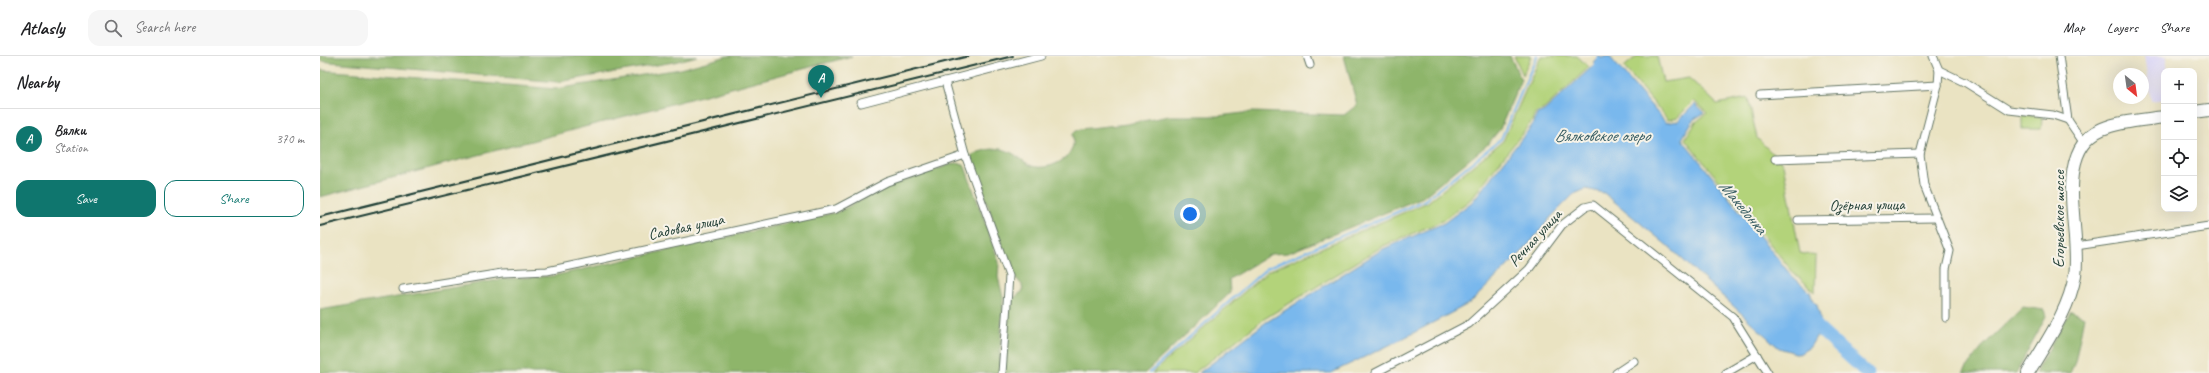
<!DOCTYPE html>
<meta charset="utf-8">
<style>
body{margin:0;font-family:Caveat,sans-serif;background:#f6f6f6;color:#202124}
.controls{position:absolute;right:12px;top:12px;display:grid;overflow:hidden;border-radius:8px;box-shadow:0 4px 16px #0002}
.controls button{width:36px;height:36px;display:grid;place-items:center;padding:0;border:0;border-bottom:1px solid #e0e0e0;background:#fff;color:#202124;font:20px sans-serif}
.compass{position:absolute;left:1793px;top:12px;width:36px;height:36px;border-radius:50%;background:#fff;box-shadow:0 4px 16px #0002;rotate:151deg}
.you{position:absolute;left:870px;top:158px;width:14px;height:14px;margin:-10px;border:3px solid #fff;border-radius:50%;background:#1a73e8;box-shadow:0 0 0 6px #1a73e833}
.badge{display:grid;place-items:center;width:26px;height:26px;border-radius:50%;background:#0f766e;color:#fff;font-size:13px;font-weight:700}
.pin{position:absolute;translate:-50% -33px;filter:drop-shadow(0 1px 2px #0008)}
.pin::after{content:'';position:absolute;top:21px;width:14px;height:12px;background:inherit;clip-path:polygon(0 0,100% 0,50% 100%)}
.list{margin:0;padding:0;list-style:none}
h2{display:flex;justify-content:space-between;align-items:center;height:52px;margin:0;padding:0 16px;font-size:17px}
h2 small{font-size:13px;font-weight:400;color:#757577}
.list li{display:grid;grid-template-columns:26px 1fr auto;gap:12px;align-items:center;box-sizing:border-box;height:60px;padding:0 16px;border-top:1px solid #e0e0e0}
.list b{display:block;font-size:15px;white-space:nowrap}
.list p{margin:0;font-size:13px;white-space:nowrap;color:#757577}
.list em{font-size:13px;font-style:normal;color:#757577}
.actions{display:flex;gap:8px;padding:12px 16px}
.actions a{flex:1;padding:9px 0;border:1px solid #0f766e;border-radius:12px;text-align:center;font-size:14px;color:#0f766e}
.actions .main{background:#0f766e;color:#fff}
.icon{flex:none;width:22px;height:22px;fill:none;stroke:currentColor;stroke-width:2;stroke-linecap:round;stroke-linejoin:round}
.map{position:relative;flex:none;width:1889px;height:317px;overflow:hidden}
header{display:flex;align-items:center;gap:24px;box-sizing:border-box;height:56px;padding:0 20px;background:#fff;border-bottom:1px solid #e0e0e0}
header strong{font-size:19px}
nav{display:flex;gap:22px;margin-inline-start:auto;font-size:14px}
.search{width:280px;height:36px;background:#f6f6f6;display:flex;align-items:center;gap:10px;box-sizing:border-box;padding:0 14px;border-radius:12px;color:#757577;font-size:15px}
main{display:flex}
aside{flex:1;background:#fff}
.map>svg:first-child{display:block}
</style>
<header>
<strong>Atlasly</strong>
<div class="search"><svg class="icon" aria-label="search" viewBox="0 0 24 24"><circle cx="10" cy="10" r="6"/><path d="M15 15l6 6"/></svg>Search here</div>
<nav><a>Map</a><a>Layers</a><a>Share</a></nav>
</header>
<main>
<aside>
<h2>Nearby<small></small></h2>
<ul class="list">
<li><span class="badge">A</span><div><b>Вялки</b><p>Station</p></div><em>370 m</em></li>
</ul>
<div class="actions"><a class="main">Save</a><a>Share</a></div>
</aside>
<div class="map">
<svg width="1889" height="317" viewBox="0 0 1889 317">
<rect width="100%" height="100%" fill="#f7f3e8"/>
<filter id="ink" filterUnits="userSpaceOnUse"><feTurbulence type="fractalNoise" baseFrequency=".025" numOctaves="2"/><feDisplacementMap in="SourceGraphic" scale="8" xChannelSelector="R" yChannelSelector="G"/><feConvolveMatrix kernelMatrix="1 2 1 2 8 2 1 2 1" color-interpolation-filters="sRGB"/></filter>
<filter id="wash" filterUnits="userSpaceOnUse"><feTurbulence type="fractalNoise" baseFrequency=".012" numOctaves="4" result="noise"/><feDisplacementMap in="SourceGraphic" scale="16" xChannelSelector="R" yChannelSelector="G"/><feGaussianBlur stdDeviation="0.9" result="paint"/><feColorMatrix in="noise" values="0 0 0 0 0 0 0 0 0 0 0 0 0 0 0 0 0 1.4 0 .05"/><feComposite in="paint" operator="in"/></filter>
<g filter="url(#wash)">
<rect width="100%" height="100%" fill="#eae3c2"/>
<polygon fill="#dad6f7" points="1824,0 1846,0 1848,15 1844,15 1844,43 1831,45"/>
<g fill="#b3d37a" stroke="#698857">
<polygon points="1194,0 1211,0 1203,19"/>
<polygon points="1221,0 1257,0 1269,11 1224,53 1215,57 1212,65 1150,144 1122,165 1063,190 944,263 874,317 832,317 948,215 1108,146 1183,85"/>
<polygon points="1317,0 1337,0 1343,26 1369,22 1397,48 1428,42 1437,82 1463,108 1480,197 1496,200 1495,236 1472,215 1365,83 1375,67 1387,57 1374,45 1357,62 1348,64 1304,11"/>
<polygon points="1702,59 1722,61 1721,73 1702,73"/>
</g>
<g fill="#8eb56a" stroke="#56794f">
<polygon points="0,0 377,0 354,6 238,26 0,5"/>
<polygon points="408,0 532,0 0,141 0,14 236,33 360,13"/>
<path d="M1024,0H1190L1201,23L1180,73L1167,89L1103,141L968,197L951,198L909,223L910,237L825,317H685L690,245L703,235L702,229L691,216L651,100C658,95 672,92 681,93C692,95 699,102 708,108C721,117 751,106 753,89C754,86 753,81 753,77L760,73L807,68L849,60H898L932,56L1024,59L1037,49Z"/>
<polygon points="635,107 644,108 679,206 678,221 683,241 679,317 0,317 0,254 184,223 233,220 518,156 569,130"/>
<polygon points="1703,251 1724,254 1726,260 1696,317 1643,317 1665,288"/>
<polygon points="1751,255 1764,261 1755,306 1750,317 1715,317"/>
</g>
<polygon fill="#79b8ed" stroke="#4c7a90" points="1279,0 1281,2 1289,0 1346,67 1358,65 1375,48 1384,57 1373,64 1362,83 1470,218 1490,236 1493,245 1497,249 1500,260 1500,274 1490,291 1479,298 1459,292 1349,191 1284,137 1266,133 1254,138 1231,161 1204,194 1150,247 1080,284 1011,317 879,317 945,267 1063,193 1124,167 1152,146 1214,67 1217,58 1224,55 1275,8 1273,6"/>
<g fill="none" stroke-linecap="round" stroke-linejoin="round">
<polyline stroke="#79b8ed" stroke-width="2" points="829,317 947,212 1105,144 1181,83 1217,0"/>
<polyline stroke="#79b8ed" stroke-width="13" points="1489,260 1500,274 1547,317"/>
</g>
</g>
<g filter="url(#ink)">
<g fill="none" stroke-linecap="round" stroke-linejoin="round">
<defs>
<g id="minor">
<polyline points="987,0 990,9"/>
<polyline points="1613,0 1619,14 1646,27 1689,54 1733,59 1748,64"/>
<polyline points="1739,0 1748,64 1763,86"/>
<polyline points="1619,14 1618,29 1600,98 1604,129 1630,195 1626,213 1626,262"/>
<polyline points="625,25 645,99 689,220 682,317"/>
<polyline points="1440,39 1618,29"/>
<polyline points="541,47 721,0"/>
<polyline points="1455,103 1600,98"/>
<polyline points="1478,164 1616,162"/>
<polyline points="1756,190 1889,170"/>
<polyline points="83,233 182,217 227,215 516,153 567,126 645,99"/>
<polyline points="1055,317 1149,268 1209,213 1242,169 1265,151 1273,149 1413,261 1448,317"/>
<polyline points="1296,317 1314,305"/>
<polyline points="1406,317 1437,299"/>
</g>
<g id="primary">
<polyline points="1874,56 1889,54"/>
<path d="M1708,317C1726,286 1749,255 1755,219C1762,177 1731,95 1782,73C1800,65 1824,64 1844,61"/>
</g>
</defs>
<use href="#minor" stroke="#676" stroke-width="9"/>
<use href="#primary" stroke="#676" stroke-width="14"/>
<use href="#minor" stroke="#fff" stroke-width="7"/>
<use href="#primary" stroke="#fff" stroke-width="12"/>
<g stroke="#1f3d34" stroke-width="2">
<polyline points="0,161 649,0"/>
<polyline points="0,170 693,0"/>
</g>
</g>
</g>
<g text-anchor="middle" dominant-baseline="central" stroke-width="4" stroke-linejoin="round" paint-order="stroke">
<g font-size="16" fill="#1f3d34" stroke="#f7f3e8">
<text transform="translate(1547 149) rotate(-1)">Озёрная улица</text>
<text transform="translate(1739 163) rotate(-90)">Егорьевское шоссе</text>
<text transform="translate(366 171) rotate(-12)">Садовая улица</text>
<text transform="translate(1215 182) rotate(-48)">Речная улица</text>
</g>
<g font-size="17" font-style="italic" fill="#365c62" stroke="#f7f3e8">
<text x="1282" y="79">Вялковское озеро</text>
<text transform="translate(1423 151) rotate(50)">Македонка</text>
</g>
</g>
</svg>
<div class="controls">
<button>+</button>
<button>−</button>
<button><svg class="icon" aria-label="locate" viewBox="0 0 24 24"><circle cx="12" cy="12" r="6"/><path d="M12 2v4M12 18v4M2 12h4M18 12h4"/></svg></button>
<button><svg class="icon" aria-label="layers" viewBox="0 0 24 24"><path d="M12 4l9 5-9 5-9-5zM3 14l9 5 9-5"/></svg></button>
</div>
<svg class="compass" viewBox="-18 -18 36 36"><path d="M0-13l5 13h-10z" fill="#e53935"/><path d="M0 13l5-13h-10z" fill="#757577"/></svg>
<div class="you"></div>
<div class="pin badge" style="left:501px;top:42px">A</div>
</div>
</main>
